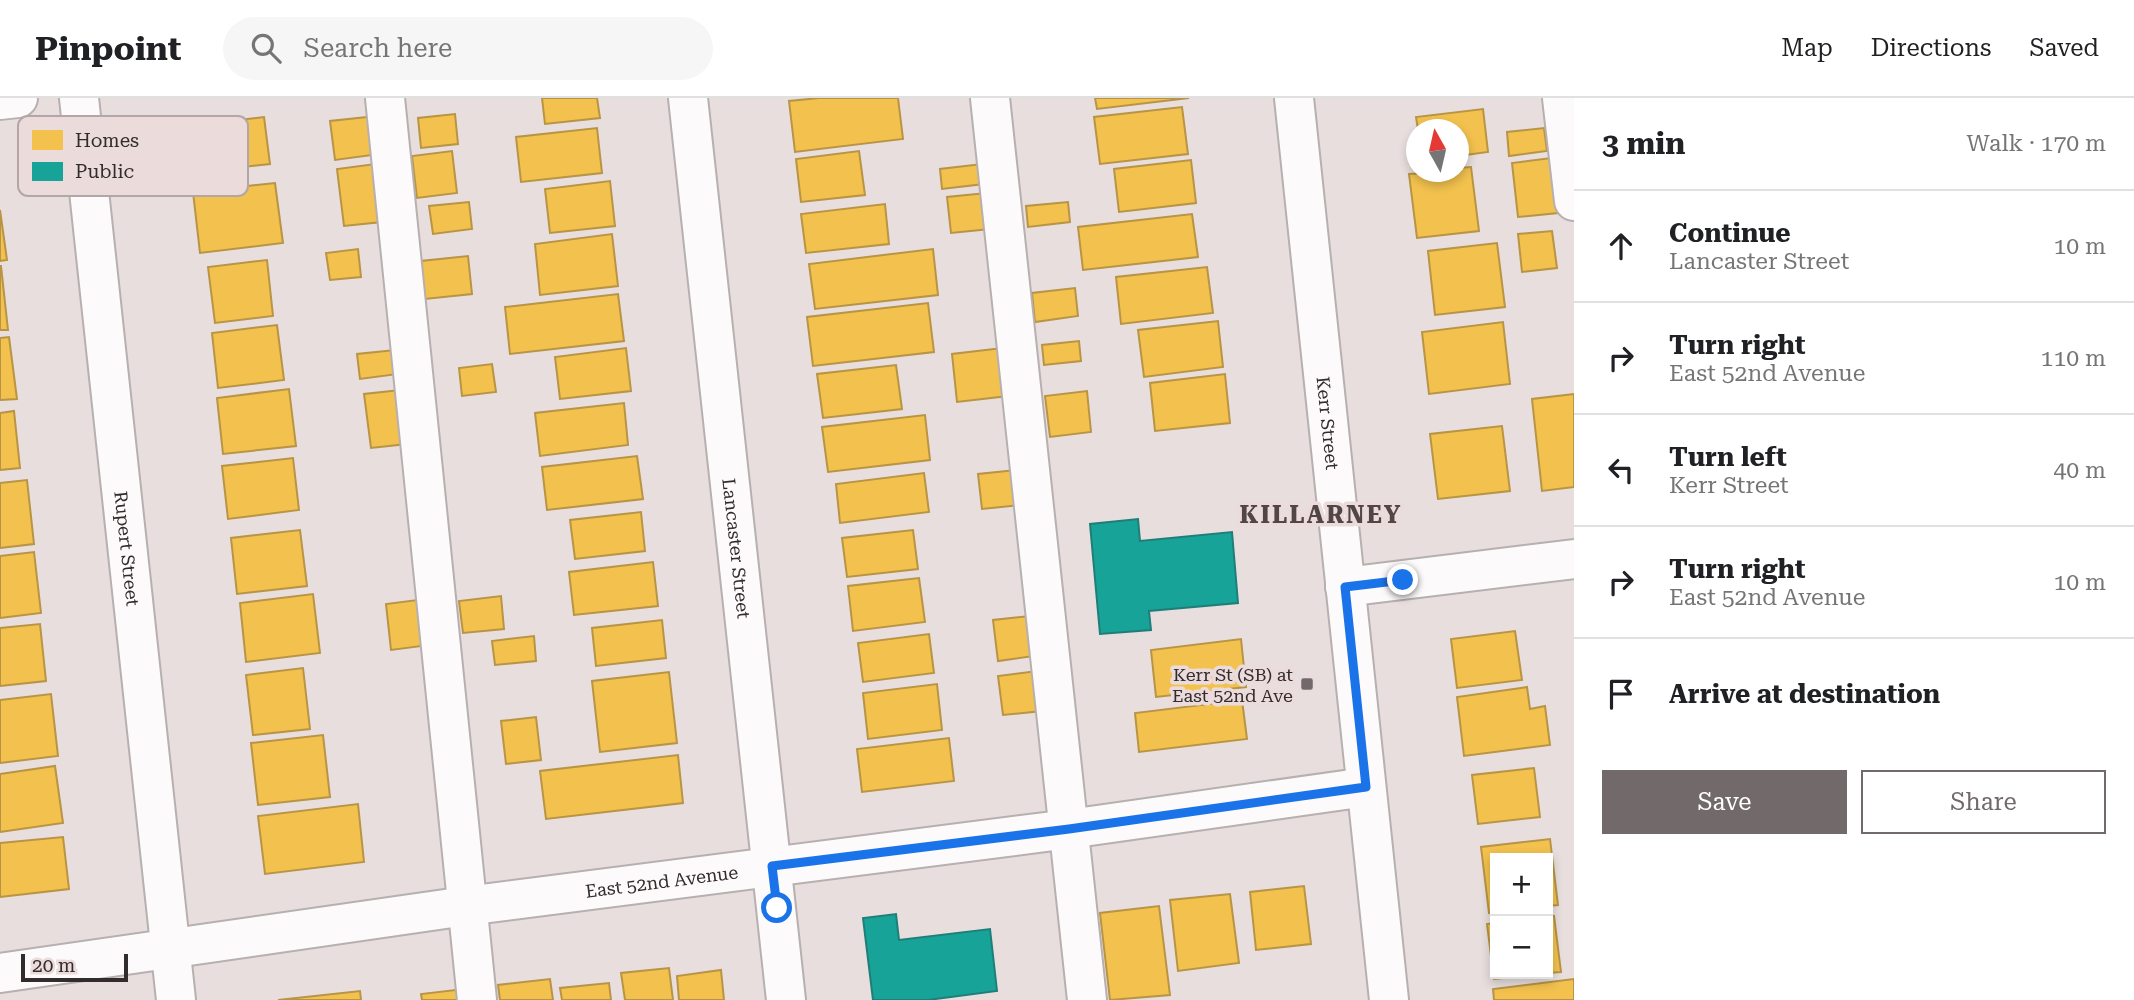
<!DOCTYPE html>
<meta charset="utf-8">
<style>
body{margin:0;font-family:"Roboto Serif",serif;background:#f6f6f6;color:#202124}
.controls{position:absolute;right:21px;bottom:21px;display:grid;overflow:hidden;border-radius:0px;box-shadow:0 4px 10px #0003}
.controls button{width:63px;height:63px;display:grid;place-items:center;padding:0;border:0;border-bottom:2px solid #e0e0e0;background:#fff;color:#202124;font:35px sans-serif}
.compass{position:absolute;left:1406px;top:21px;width:63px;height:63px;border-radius:50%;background:#fff;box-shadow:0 4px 10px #0003;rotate:352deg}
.scale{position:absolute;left:21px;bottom:18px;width:107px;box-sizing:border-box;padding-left:7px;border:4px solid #322c2c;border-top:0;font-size:19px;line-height:24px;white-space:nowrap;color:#322c2c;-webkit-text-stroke:5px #ebdbdb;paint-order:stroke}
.stop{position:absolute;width:21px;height:21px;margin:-16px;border:5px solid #1a73e8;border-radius:50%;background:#fff}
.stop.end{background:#1a73e8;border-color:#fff;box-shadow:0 2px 7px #0008}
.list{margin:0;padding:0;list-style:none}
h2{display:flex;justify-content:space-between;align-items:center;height:91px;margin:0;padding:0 28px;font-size:30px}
h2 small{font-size:23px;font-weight:400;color:#757577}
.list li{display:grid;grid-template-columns:46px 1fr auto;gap:21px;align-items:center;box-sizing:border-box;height:112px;padding:0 28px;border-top:2px solid #e0e0e0}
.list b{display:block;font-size:26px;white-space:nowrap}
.list p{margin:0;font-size:23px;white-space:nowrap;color:#757577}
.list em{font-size:23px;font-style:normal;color:#757577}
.actions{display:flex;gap:14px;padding:21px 28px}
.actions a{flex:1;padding:16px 0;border:2px solid #726a6a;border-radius:0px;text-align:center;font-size:24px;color:#726a6a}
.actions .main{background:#726a6a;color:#fff}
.icon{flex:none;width:38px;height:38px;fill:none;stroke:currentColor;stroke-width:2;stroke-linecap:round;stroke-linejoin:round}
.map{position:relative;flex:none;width:1574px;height:902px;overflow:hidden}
header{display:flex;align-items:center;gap:42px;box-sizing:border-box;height:98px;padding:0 35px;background:#fff;border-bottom:2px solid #e0e0e0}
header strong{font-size:33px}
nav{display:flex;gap:38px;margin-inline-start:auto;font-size:24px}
.search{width:490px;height:63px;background:#f6f6f6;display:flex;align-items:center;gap:18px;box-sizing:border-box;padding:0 24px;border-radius:38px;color:#757577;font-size:26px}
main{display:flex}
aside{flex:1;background:#fff}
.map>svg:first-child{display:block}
</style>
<header>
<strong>Pinpoint</strong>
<div class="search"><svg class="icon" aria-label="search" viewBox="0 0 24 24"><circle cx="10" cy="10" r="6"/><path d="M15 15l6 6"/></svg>Search here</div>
<nav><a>Map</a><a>Directions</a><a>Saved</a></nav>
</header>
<main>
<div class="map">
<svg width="1574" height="902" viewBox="0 0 1574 902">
<rect width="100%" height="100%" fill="#e8dede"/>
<g fill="#f2c14e" stroke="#b89444" stroke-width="2">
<polygon points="542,0 597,0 600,20 545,26"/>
<polygon points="819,0 898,0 903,41 795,54 789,3"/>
<polygon points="1095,0 1189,0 1097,11"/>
<polygon points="1182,9 1188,56 1100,66 1094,19"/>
<polygon points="1483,11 1488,54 1458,58 1458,32 1418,32 1416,19"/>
<polygon points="455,16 458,46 421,50 418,20"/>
<polygon points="376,18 380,56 335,62 330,23"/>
<polygon points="264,19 270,66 192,75 187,28"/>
<polygon points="597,30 602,75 521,84 516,39"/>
<polygon points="1544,30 1547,53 1509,58 1507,34"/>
<polygon points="452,53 457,95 417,100 412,58"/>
<polygon points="859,53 865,97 801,104 796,61"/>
<polygon points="1551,60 1558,115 1518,119 1512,65"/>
<polygon points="1191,62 1196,105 1119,114 1114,71"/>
<polygon points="375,66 382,124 344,128 337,71"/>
<polygon points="982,66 984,86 942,91 940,71"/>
<polygon points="1471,69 1479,133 1417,140 1409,76 1458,74 1458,70"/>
<polygon points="610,83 615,128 550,135 545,91"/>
<polygon points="275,85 283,145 200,155 193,94"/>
<polygon points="986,95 990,131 951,135 947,99"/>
<polygon points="469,104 472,131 433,136 429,108"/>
<polygon points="1068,104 1070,124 1028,129 1026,108"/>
<polygon points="885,106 889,146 806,155 801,116"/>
<polygon points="0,112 7,162 0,163"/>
<polygon points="1192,116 1198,159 1083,172 1078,129"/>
<polygon points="1552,133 1557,170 1522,174 1518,136"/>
<polygon points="612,136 618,188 540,197 535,146"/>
<polygon points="1497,145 1505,209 1435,217 1428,153"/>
<polygon points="358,151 361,179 330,182 326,155"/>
<polygon points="933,151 938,197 815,211 809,166"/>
<polygon points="468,158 472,196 425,201 421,163"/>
<polygon points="267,162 273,218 215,225 208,169"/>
<polygon points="1,168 8,232 0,232 0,168"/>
<polygon points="1207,169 1213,215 1121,226 1116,179"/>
<polygon points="1075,190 1078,218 1035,224 1032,195"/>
<polygon points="618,196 624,243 510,256 505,209"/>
<polygon points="928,205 934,254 813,268 807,219"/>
<polygon points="1218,223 1223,269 1144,279 1138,232"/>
<polygon points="1503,224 1510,286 1429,296 1422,234"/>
<polygon points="277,227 284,282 218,290 212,235"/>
<polygon points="9,239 17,301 0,302 0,240"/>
<polygon points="1079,243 1081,263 1044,267 1042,247"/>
<polygon points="626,250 631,293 560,301 555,259"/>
<polygon points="1002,250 1008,298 957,304 952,256"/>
<polygon points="395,252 398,276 360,281 357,256"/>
<polygon points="492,266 496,294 462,298 459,270"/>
<polygon points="896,267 902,311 823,320 817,276"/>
<polygon points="1225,276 1230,325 1155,333 1150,285"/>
<polygon points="289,291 296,348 223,356 217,300"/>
<polygon points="400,292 407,346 371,350 364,296"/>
<polygon points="1087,293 1091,334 1050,339 1045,298"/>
<polygon points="1574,296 1574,389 1542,393 1532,301"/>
<polygon points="624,305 628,347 540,358 535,315"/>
<polygon points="14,313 20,370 0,372 0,315"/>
<polygon points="925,317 930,362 828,374 822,329"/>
<polygon points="1502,328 1510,393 1438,401 1430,336"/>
<polygon points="637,358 643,401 547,412 542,369"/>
<polygon points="293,360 299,412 228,421 222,368"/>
<polygon points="1016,372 1020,407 982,411 978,376"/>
<polygon points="924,375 929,414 840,425 836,386"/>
<polygon points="27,382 34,446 0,450 0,385"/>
<polygon points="641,414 645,453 575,461 570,422"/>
<polygon points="300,432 307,488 237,496 231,440"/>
<polygon points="913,432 918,471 847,479 842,440"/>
<polygon points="34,454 41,515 0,520 0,458"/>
<polygon points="653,464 658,508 574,517 569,474"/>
<polygon points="919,480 925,524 853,533 848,488"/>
<polygon points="313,496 320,555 246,564 240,505"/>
<polygon points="501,498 504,531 463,535 459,503"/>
<polygon points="417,502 422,548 391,552 386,506"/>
<polygon points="1029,518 1034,558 998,563 993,522"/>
<polygon points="662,522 666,560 596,568 592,530"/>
<polygon points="40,526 46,583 0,588 0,530"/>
<polygon points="1515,533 1522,582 1457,590 1451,541"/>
<polygon points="929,536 934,575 863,584 858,545"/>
<polygon points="534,538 536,563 495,567 492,543"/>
<polygon points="1241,541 1246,589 1156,599 1151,552"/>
<polygon points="303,570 310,631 253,637 246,577"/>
<polygon points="1037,573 1042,613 1003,617 998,578"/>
<polygon points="669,574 677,645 600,654 592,583"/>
<polygon points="937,586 942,632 868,641 863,595"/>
<polygon points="1527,589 1530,611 1545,608 1550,647 1464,658 1457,599"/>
<polygon points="51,596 58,658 0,665 0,602"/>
<polygon points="1242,602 1247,641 1139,654 1135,615"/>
<polygon points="536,619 541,662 506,666 501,623"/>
<polygon points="323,637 330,699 258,707 251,645"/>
<polygon points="949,640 954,683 862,694 857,651"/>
<polygon points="678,657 683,705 546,721 540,673"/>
<polygon points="55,668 63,725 0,734 0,676"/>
<polygon points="1534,670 1540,719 1478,726 1472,677"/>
<polygon points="358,706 364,764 265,776 258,718"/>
<polygon points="63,739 69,791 0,799 0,745"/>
<polygon points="1550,741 1558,807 1548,808 1548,760 1495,760 1495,814 1489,815 1481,749"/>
<polygon points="1304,788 1311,846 1256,852 1250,794"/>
<polygon points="1230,796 1239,865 1178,873 1170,802"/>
<polygon points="1159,808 1170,897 1110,902 1100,815"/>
<polygon points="1548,818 1554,818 1561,874 1548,875"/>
<polygon points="1495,825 1495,876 1542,876 1494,881 1487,826"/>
<polygon points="669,870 673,902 625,902 621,875"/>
<polygon points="721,872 724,902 679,902 677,878"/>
<polygon points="550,881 553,902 500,902 498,887"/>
<polygon points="1574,881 1574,902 1494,902 1493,891"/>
<polygon points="609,885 611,902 562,902 560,890"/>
<polygon points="464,891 465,902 422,902 421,896"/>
<polygon points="360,893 361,902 278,902"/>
</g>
<g fill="#17a398" stroke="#1f7f78" stroke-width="2">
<polygon points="1138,421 1140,443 1232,434 1238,505 1149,513 1151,532 1100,536 1090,426"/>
<polygon points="896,816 899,842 990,831 997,893 928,902 873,902 863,820"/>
</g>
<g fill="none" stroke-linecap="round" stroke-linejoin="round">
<defs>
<g id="minor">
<path id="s1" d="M79,0L176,902"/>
<polyline points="385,0 477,902"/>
<path id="s2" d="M688,0L786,902"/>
<polyline points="990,0 1087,902"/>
<path id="s3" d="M1294,0L1389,902"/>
<polyline points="1562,0 1574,103"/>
<polyline points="0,2 18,0"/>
<polyline points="1345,489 1574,461"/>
<path id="s4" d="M0,875L466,808L1069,731L1366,689"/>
</g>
</defs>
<use href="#minor" stroke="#b7b0b0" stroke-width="42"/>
<use href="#minor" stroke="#fcfafa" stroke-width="38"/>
</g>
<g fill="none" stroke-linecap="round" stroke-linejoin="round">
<polyline stroke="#1a73e8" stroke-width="9" points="777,810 772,768 1069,731 1366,689 1345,489 1403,482"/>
</g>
<rect fill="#726a6a" stroke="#ebdbdb" stroke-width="2.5" x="1300" y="579" width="14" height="14" rx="3.5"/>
<g text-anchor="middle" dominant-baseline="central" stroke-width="7" stroke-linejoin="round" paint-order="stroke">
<g font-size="18" fill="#322c2c" stroke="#ebdbdb">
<text stroke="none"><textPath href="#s3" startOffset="327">Kerr Street</textPath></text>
<text stroke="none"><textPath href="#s1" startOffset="453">Rupert Street</textPath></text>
<text stroke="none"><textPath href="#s2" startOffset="453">Lancaster Street</textPath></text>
<text stroke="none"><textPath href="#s4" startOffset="668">East 52nd Avenue</textPath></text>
</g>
<g font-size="18" fill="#322c2c" stroke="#ebdbdb" text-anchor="end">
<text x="1293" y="576">Kerr St (SB) at<tspan x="1293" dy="21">East 52nd Ave</tspan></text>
</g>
<g font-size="24" font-weight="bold" letter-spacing="2" fill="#524546" stroke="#ebdbdb">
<text x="1321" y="417">KILLARNEY</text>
</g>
</g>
<rect x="18" y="18" width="230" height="80" rx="10" fill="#ebdbdb" stroke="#b4a6a6" stroke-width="2"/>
<rect x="32" y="32" width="31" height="20" fill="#f2c14e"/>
<rect x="32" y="64" width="31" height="19" fill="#17a398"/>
<g font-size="19" fill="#322c2c">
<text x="75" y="49">Homes</text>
<text x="75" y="80">Public</text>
</g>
</svg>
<div class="controls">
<button>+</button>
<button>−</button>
</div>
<svg class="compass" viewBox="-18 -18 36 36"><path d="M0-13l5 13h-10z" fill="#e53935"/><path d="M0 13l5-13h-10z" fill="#757577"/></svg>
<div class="scale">20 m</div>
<div class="stop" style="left:777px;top:810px"></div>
<div class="stop end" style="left:1403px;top:482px"></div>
</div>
<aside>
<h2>3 min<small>Walk · 170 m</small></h2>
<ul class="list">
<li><svg class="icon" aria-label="ahead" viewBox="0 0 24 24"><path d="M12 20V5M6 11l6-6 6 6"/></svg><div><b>Continue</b><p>Lancaster Street</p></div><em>10 m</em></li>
<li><svg class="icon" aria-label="right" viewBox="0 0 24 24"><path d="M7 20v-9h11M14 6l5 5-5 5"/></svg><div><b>Turn right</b><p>East 52nd Avenue</p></div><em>110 m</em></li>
<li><svg class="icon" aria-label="left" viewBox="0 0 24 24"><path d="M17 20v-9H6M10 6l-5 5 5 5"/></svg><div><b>Turn left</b><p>Kerr Street</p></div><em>40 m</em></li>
<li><svg class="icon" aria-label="right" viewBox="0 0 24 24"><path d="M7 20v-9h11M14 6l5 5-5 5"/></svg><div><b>Turn right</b><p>East 52nd Avenue</p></div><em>10 m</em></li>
<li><svg class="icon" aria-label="arrive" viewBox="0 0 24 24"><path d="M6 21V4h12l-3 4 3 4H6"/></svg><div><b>Arrive at destination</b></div></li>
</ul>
<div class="actions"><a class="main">Save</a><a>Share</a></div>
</aside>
</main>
